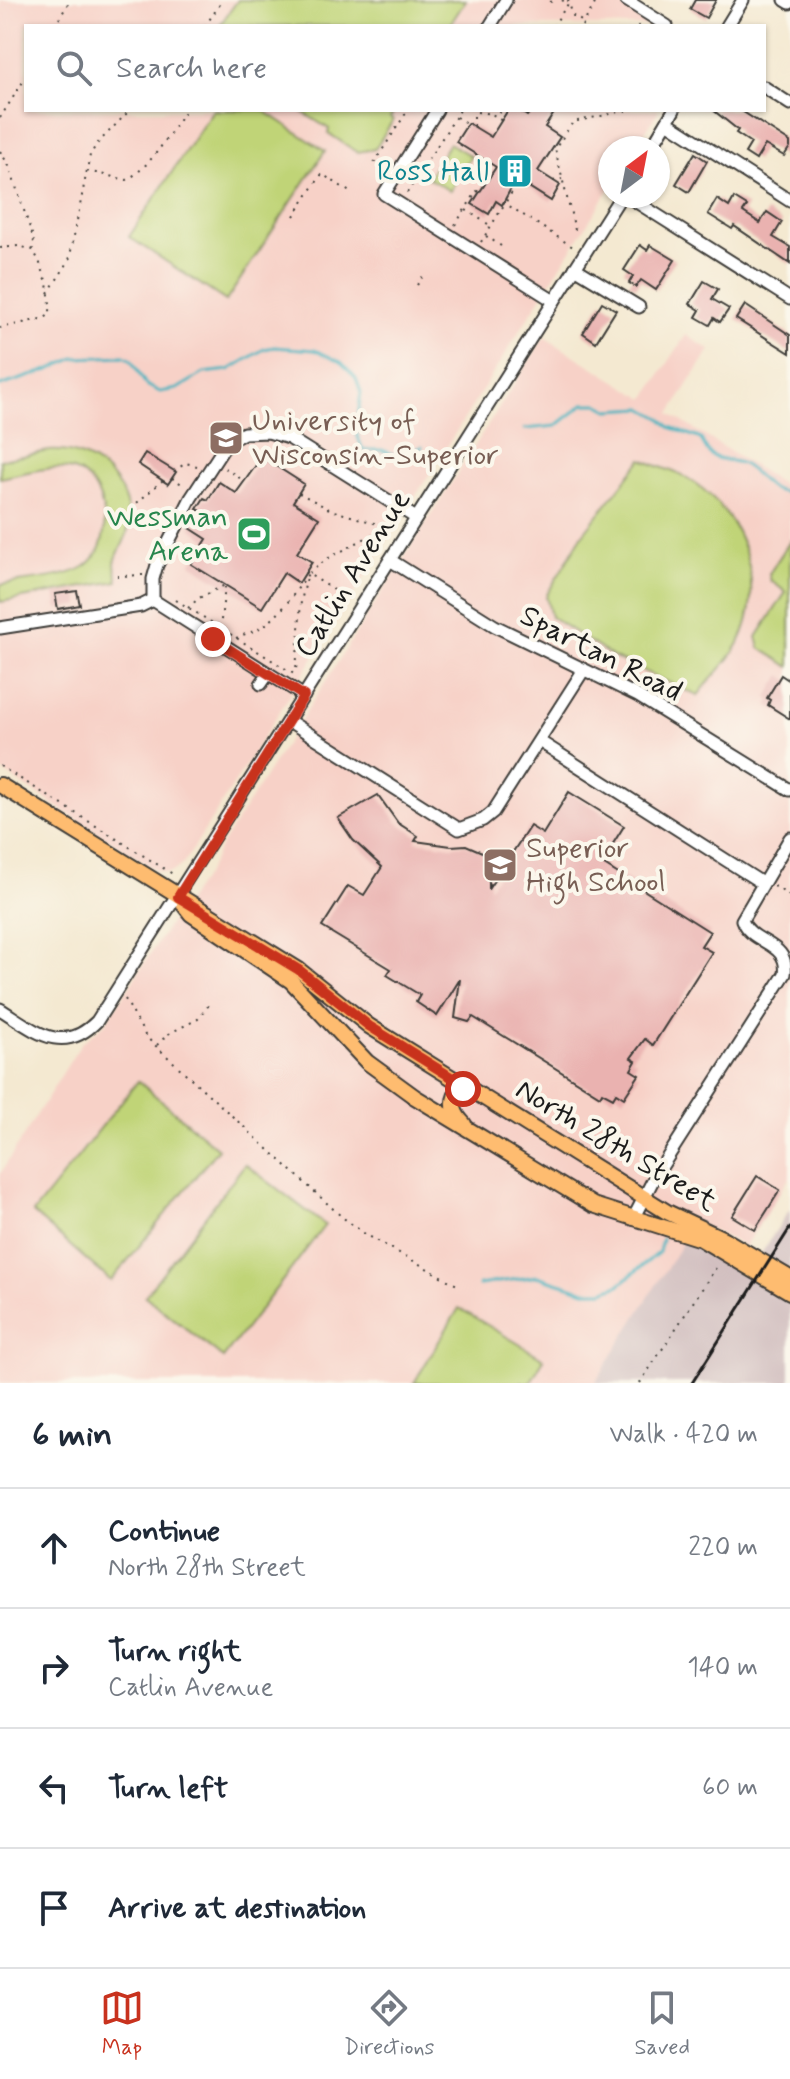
<!DOCTYPE html>
<meta charset="utf-8">
<style>
body{margin:0;font-family:Mynerve,sans-serif;background:#f2f2f3;color:#1f2937}
.compass{position:absolute;left:598px;top:136px;width:72px;height:72px;border-radius:50%;background:#fff;box-shadow:0 2px 6px #0004;rotate:32deg}
.stop{position:absolute;width:24px;height:24px;margin:-18px;border:6px solid #c8321e;border-radius:50%;background:#fff}
.stop.end{background:#c8321e;border-color:#fff;box-shadow:0 2px 8px #0008}
.list{margin:0;padding:0;list-style:none}
h2{display:flex;justify-content:space-between;align-items:center;height:104px;margin:0;padding:0 32px;font-size:34px}
h2 small{font-size:26px;font-weight:400;color:#747a83}
.list li{display:grid;grid-template-columns:52px 1fr auto;gap:24px;align-items:center;box-sizing:border-box;height:120px;padding:0 32px;border-top:2px solid #e0e1e3}
.list b{display:block;font-size:30px;white-space:nowrap}
.list p{margin:0;font-size:26px;white-space:nowrap;color:#747a83}
.list em{font-size:26px;font-style:normal;color:#747a83}
.icon{flex:none;width:44px;height:44px;fill:none;stroke:currentColor;stroke-width:2;stroke-linecap:round;stroke-linejoin:round}
.map{position:relative;flex:none;width:790px;height:1383px;overflow:hidden}
.search{position:absolute;background:#fff;box-shadow:0 2px 6px #0004;left:24px;right:24px;top:24px;height:88px;display:flex;align-items:center;gap:20px;box-sizing:border-box;padding:0 28px;border-radius:0px;color:#747a83;font-size:30px}
.sheet{height:584px;background:#fff}
nav{display:flex;justify-content:space-around;align-items:center;box-sizing:border-box;height:112px;border-top:2px solid #e0e1e3;background:#fff;font-size:22px;color:#747a83}
nav a{display:grid;justify-items:center;gap:4px}
nav .on{color:#c8321e}
.map>svg:first-child{display:block}
</style>
<div class="map">
<svg width="790" height="1383" viewBox="0 0 790 1383">
<rect width="100%" height="100%" fill="#fbf7ec"/>
<filter id="ink" filterUnits="userSpaceOnUse"><feTurbulence type="fractalNoise" baseFrequency=".0125" numOctaves="2"/><feDisplacementMap in="SourceGraphic" scale="16" xChannelSelector="R" yChannelSelector="G"/><feConvolveMatrix kernelMatrix="1 2 1 2 8 2 1 2 1" color-interpolation-filters="sRGB"/></filter>
<filter id="wash" filterUnits="userSpaceOnUse"><feTurbulence type="fractalNoise" baseFrequency=".006" numOctaves="4" result="noise"/><feDisplacementMap in="SourceGraphic" scale="32" xChannelSelector="R" yChannelSelector="G"/><feGaussianBlur stdDeviation="1.8" result="paint"/><feColorMatrix in="noise" values="0 0 0 0 0 0 0 0 0 0 0 0 0 0 0 0 0 1.4 0 .05"/><feComposite in="paint" operator="in"/></filter>
<g filter="url(#wash)">
<rect width="100%" height="100%" fill="#f4e9d1"/>
<g fill="#f7d1c7">
<polygon points="0,0 612,0 653,26 26,26 26,110 659,110 635,148 610,148 610,188 184,863 174,871 166,873 156,870 0,770"/>
<polygon points="686,335 710,350 670,414 790,489 790,1177 745,1246 696,1223 595,1383 0,1383 0,1174 82,1042 104,1025 169,925 206,875 219,849 544,337 645,399"/>
</g>
<polygon fill="#d2bfc0" points="790,1209 790,1383 595,1383 683,1242 712,1253 748,1274"/>
<g fill="#c0d477" stroke="#6e784a" stroke-width="2">
<polygon points="238,0 466,0 449,26 219,26"/>
<polygon points="213,110 263,110 325,151 226,301 129,237"/>
<polygon points="299,110 395,110 390,118 393,120 375,149 357,152 328,133 329,129"/>
<polygon points="449,143 471,156 450,191 428,178"/>
<path d="M49,451C93,448 132,482 128,528C127,541 117,551 115,563C115,568 117,576 118,581L0,602V585C24,580 64,579 84,567C116,548 109,481 73,470C51,464 22,474 0,478V460Z"/>
<path d="M642,459C659,468 677,471 692,481C745,516 767,586 739,643C728,665 710,677 698,696L615,658L551,617L546,596L583,534Z"/>
<polygon points="790,541 790,667 760,648 757,637 786,592 771,581 769,574"/>
<polygon points="138,1081 218,1149 111,1281 33,1213"/>
<polygon points="245,1164 325,1225 223,1358 145,1296"/>
<polygon points="459,1308 544,1359 530,1383 414,1383"/>
</g>
<g fill="none" stroke-linecap="round" stroke-linejoin="round">
<g stroke="#46b4c0" stroke-width="3">
<polyline points="0,386 49,370 75,358 124,356 131,360 146,385 160,392 177,389 204,373 229,370 264,349 274,347 315,350 341,362 356,378 361,392 356,432 363,450 382,450 397,456 422,447"/>
<path d="M525,429L556,426L584,404H598L609,410L643,408L661,418L670,427L701,439C704,445 706,451 711,455C721,462 732,459 742,464C761,474 766,494 790,492"/>
<polyline points="479,1285 537,1276 585,1291 603,1291 619,1285 659,1252 662,1239"/>
</g>
</g>
<g id="blocks">
<g fill="#eab2b0">
<polygon points="695,0 716,0 706,18 690,9"/>
<polygon points="508,110 518,110 527,116 532,110 556,110 545,127 560,137 538,171 560,185 551,201 516,179 502,205 496,201 489,214 472,204 496,167 456,142 468,123 491,137"/>
<polygon points="713,110 740,110 790,142 790,147 784,156 765,145 756,160 745,153 751,143 736,133 738,130"/>
<polygon points="695,153 707,161 689,192 676,184"/>
<polygon points="734,198 747,206 743,212 760,223 767,212 782,222 773,237 790,247 790,264 734,226 732,229 708,214 717,199 729,207"/>
<polygon points="640,245 647,250 650,245 675,260 656,290 641,280 636,287 629,283 633,276 624,270"/>
<polygon points="704,281 718,289 712,299 729,309 720,322 714,318 710,325 696,317 700,310 690,304"/>
<polygon points="602,302 616,310 596,342 583,333"/>
<polygon points="745,305 790,335 790,353 736,319"/>
<polygon points="145,453 176,472 168,484 138,464"/>
<polygon points="262,457 304,484 293,502 319,518 297,553 312,562 299,583 284,573 262,608 191,564 207,539 190,528 201,511 197,509 204,498 208,500 219,482 236,493"/>
<polygon points="77,591 80,605 58,609 55,594"/>
<polygon points="781,675 790,681 790,719 768,705 770,700 767,698"/>
<polygon points="569,792 624,826 601,863 710,932 701,946 712,952 653,1045 645,1039 631,1058 636,1061 631,1070 639,1075 624,1098 616,1093 613,1098 602,1092 600,1096 473,1017 469,1022 455,1018 460,979 437,1016 416,1002 420,995 387,975 391,969 322,927 348,886 364,895 382,867 353,840 338,818 378,795 398,823 418,836 415,841 451,846 466,845 489,855 489,888 530,826 543,834"/>
<polygon points="757,1176 780,1190 755,1230 732,1216"/>
</g>
</g>
</g>
<g filter="url(#ink)">
<use href="#blocks" fill-opacity="0" stroke="#3c3b37" stroke-width="2"/>
<g fill="none" stroke-linecap="round" stroke-linejoin="round">
<defs>
<g id="minor">
<polyline points="626,0 667,26"/>
<polyline points="785,0 790,3"/>
<polyline points="490,26 506,0"/>
<polyline points="727,26 743,0"/>
<polyline points="764,87 790,104"/>
<polyline points="437,110 384,194 554,301"/>
<polyline points="667,122 790,201"/>
<polyline points="651,148 674,110"/>
<polyline points="627,196 790,299"/>
<polyline points="575,268 639,307"/>
<polyline points="390,560 495,626 638,696 790,790"/>
<polyline points="0,628 141,606 153,600"/>
<polyline points="261,684 268,674"/>
<polyline points="304,696 153,600 153,579 157,565 191,498 223,449 233,439 244,433 268,432 289,438 416,518"/>
<polyline points="289,721 459,829 483,820 493,812 583,671"/>
<polyline points="539,741 762,883"/>
<path d="M0,1009C34,1030 62,1057 97,1021L621,196"/>
<path d="M633,1219L653,1180L785,974C790,941 751,945 742,920L790,838"/>
</g>
<g id="major">
<polyline points="0,785 299,970 369,1026 667,1212 724,1239 790,1278"/>
<polyline points="184,905 191,914 291,981 367,1062 415,1097 593,1205 701,1239 790,1292"/>
<path d="M464,1124C454,1114 450,1104 458,1091L472,1090"/>
</g>
</defs>
<use href="#minor" stroke="#3c3b37" stroke-width="15"/>
<use href="#major" stroke="#3c3b37" stroke-width="18"/>
<g stroke="#3c3b37" stroke-width="2" stroke-dasharray="2 6" stroke-linecap="butt">
<polyline points="562,0 568,4"/>
<polyline points="568,0 573,16 583,22"/>
<polyline points="550,2 556,0"/>
<polyline points="55,26 70,0"/>
<polyline points="205,26 223,0"/>
<polyline points="553,26 568,4"/>
<polyline points="582,26 597,0"/>
<polyline points="638,26 638,25"/>
<polyline points="477,112 492,114 502,121"/>
<polyline points="499,112 505,116"/>
<polyline points="456,117 468,124"/>
<polyline points="0,118 26,77"/>
<polyline points="474,126 474,113"/>
<polyline points="0,151 9,166 34,240 33,249"/>
<path d="M87,171L127,180C153,164 169,134 186,110"/>
<polyline points="386,173 374,163 408,110"/>
<polyline points="553,181 562,179"/>
<polyline points="407,193 460,110"/>
<polyline points="503,202 573,247"/>
<polyline points="466,210 491,226"/>
<polyline points="294,216 322,174 353,194"/>
<polyline points="455,225 477,191 479,192"/>
<polyline points="575,230 555,149 573,122 629,110"/>
<polyline points="486,236 501,246"/>
<polyline points="481,242 512,192"/>
<path d="M0,248L19,246L33,250C44,268 51,292 50,314L45,318L0,328"/>
<polyline points="417,285 423,276"/>
<polyline points="48,293 69,261 90,155 97,144 130,110"/>
<polyline points="225,468 244,481"/>
<polyline points="174,471 186,463 197,466"/>
<polyline points="172,478 185,486"/>
<polyline points="299,493 331,510 384,526"/>
<polyline points="131,508 163,480"/>
<polyline points="180,549 195,558"/>
<polyline points="305,572 352,601"/>
<polyline points="309,573 327,559 388,526"/>
<polyline points="117,576 144,575"/>
<polyline points="176,600 294,674"/>
<polyline points="188,608 199,598 225,585"/>
<polyline points="220,628 225,587"/>
<path d="M236,638C244,634 253,632 260,628C281,616 294,593 308,574L301,601L296,671"/>
<polyline points="0,766 176,876"/>
<polyline points="774,886 790,896"/>
<polyline points="125,999 146,1037 342,1217 365,1234 457,1285"/>
<polyline points="157,1045 168,1034 198,1019 212,1001"/>
<polyline points="640,1383 719,1263"/>
</g>
<use href="#minor" stroke="#fff" stroke-width="11"/>
<use href="#major" stroke="#febc70" stroke-width="14"/>
<polyline stroke="#1c1c1c" stroke-width="3" points="692,1383 790,1228"/>
</g>
</g>
<g fill="none" stroke-linecap="round" stroke-linejoin="round" filter="url(#ink)">
<polyline stroke="#c8321e" stroke-width="10" points="213,639 304,696 178,897 299,970 369,1026 472,1090 463,1089"/>
</g>
<defs>
<symbol id="building-square" viewBox="-11 -11 22 22"><rect x="-9" y="-9" width="18" height="18" rx="4" fill="#0f9aa8" stroke="#fbf7ec"/><path d="M-4-6H4V6H1V3H-1V6H-4ZM-2.5-4.3h1.7v1.8h-1.7ZM.8-4.3h1.7v1.8H.8ZM-2.5-1h1.7V.8h-1.7ZM.8-1h1.7V.8H.8Z" fill="#fff"/></symbol>
<symbol id="university-square" viewBox="-11 -11 22 22"><rect x="-9" y="-9" width="18" height="18" rx="4" fill="#8d6e63" stroke="#fbf7ec"/><path d="M0-5L7-2L0 1L-7-2ZM-4 1L0 2.5L4 1V4Q0 6-4 4Z" fill="#fff"/></symbol>
<symbol id="stadium-square" viewBox="-11 -11 22 22"><rect x="-9" y="-9" width="18" height="18" rx="4" fill="#2e9e5b" stroke="#fbf7ec"/><path d="M0-5a6.5 5 0 1 0 0 10a6.5 5 0 1 0 0-10ZM-3.5-1.8h7v3.6h-7Z" fill="#fff"/></symbol>
<symbol id="school-square" viewBox="-11 -11 22 22"><rect x="-9" y="-9" width="18" height="18" rx="4" fill="#8d6e63" stroke="#fbf7ec"/><path d="M0-5L7-2L0 1L-7-2ZM-4 1L0 2.5L4 1V4Q0 6-4 4Z" fill="#fff"/></symbol>
</defs>
<g fill-rule="evenodd">
<use href="#building-square" x="495" y="151" width="40" height="40"/>
<use href="#university-square" x="206" y="418" width="40" height="40"/>
<use href="#stadium-square" x="234" y="514" width="40" height="40"/>
<use href="#school-square" x="480" y="845" width="40" height="40"/>
</g>
<g text-anchor="middle" dominant-baseline="central" stroke-width="8" stroke-linejoin="round" paint-order="stroke">
<g font-size="30" fill="#0d838f" stroke="#fbf7ec" text-anchor="end">
<text x="489" y="171">Ross Hall</text>
</g>
<g font-size="30" fill="#785e54" stroke="#fbf7ec" text-anchor="start">
<text x="252" y="421">University of<tspan x="252" dy="34">Wisconsin-Superior</tspan></text>
<text x="526" y="848">Superior<tspan x="526" dy="34">High School</tspan></text>
</g>
<g font-size="30" fill="#27864d" stroke="#fbf7ec" text-anchor="end">
<text x="228" y="517">Wessman<tspan x="228" dy="34">Arena</tspan></text>
</g>
<g font-size="30" fill="#1c1c1c" stroke="#fbf7ec">
<text transform="translate(353 574) rotate(-58)">Catlin Avenue</text>
<text transform="translate(601 654) rotate(27)">Spartan Road</text>
<text transform="translate(616 1146) rotate(31)">North 28th Street</text>
</g>
</g>
</svg>
<svg class="compass" viewBox="-18 -18 36 36"><path d="M0-13l5 13h-10z" fill="#e53935"/><path d="M0 13l5-13h-10z" fill="#747a83"/></svg>
<div class="stop" style="left:463px;top:1089px"></div>
<div class="stop end" style="left:213px;top:639px"></div>
<div class="search"><svg class="icon" aria-label="search" viewBox="0 0 24 24"><circle cx="10" cy="10" r="6"/><path d="M15 15l6 6"/></svg>Search here</div>
</div>
<section class="sheet">
<h2>6 min<small>Walk · 420 m</small></h2>
<ul class="list">
<li><svg class="icon" aria-label="ahead" viewBox="0 0 24 24"><path d="M12 20V5M6 11l6-6 6 6"/></svg><div><b>Continue</b><p>North 28th Street</p></div><em>220 m</em></li>
<li><svg class="icon" aria-label="right" viewBox="0 0 24 24"><path d="M7 20v-9h11M14 6l5 5-5 5"/></svg><div><b>Turn right</b><p>Catlin Avenue</p></div><em>140 m</em></li>
<li><svg class="icon" aria-label="left" viewBox="0 0 24 24"><path d="M17 20v-9H6M10 6l-5 5 5 5"/></svg><div><b>Turn left</b></div><em>60 m</em></li>
<li><svg class="icon" aria-label="arrive" viewBox="0 0 24 24"><path d="M6 21V4h12l-3 4 3 4H6"/></svg><div><b>Arrive at destination</b></div></li>
</ul>
</section>
<nav>
<a class="on"><svg class="icon" aria-label="map" viewBox="0 0 24 24"><path d="M3 6l6-2 6 2 6-2v14l-6 2-6-2-6 2zM9 4v14M15 6v14"/></svg>Map</a>
<a><svg class="icon" aria-label="directions" viewBox="0 0 24 24"><path d="M12 3l9 9-9 9-9-9zM9 14v-3h6M13 9l2 2-2 2"/></svg>Directions</a>
<a><svg class="icon" aria-label="saved" viewBox="0 0 24 24"><path d="M7 4h10v16l-5-4-5 4z"/></svg>Saved</a>
</nav>
